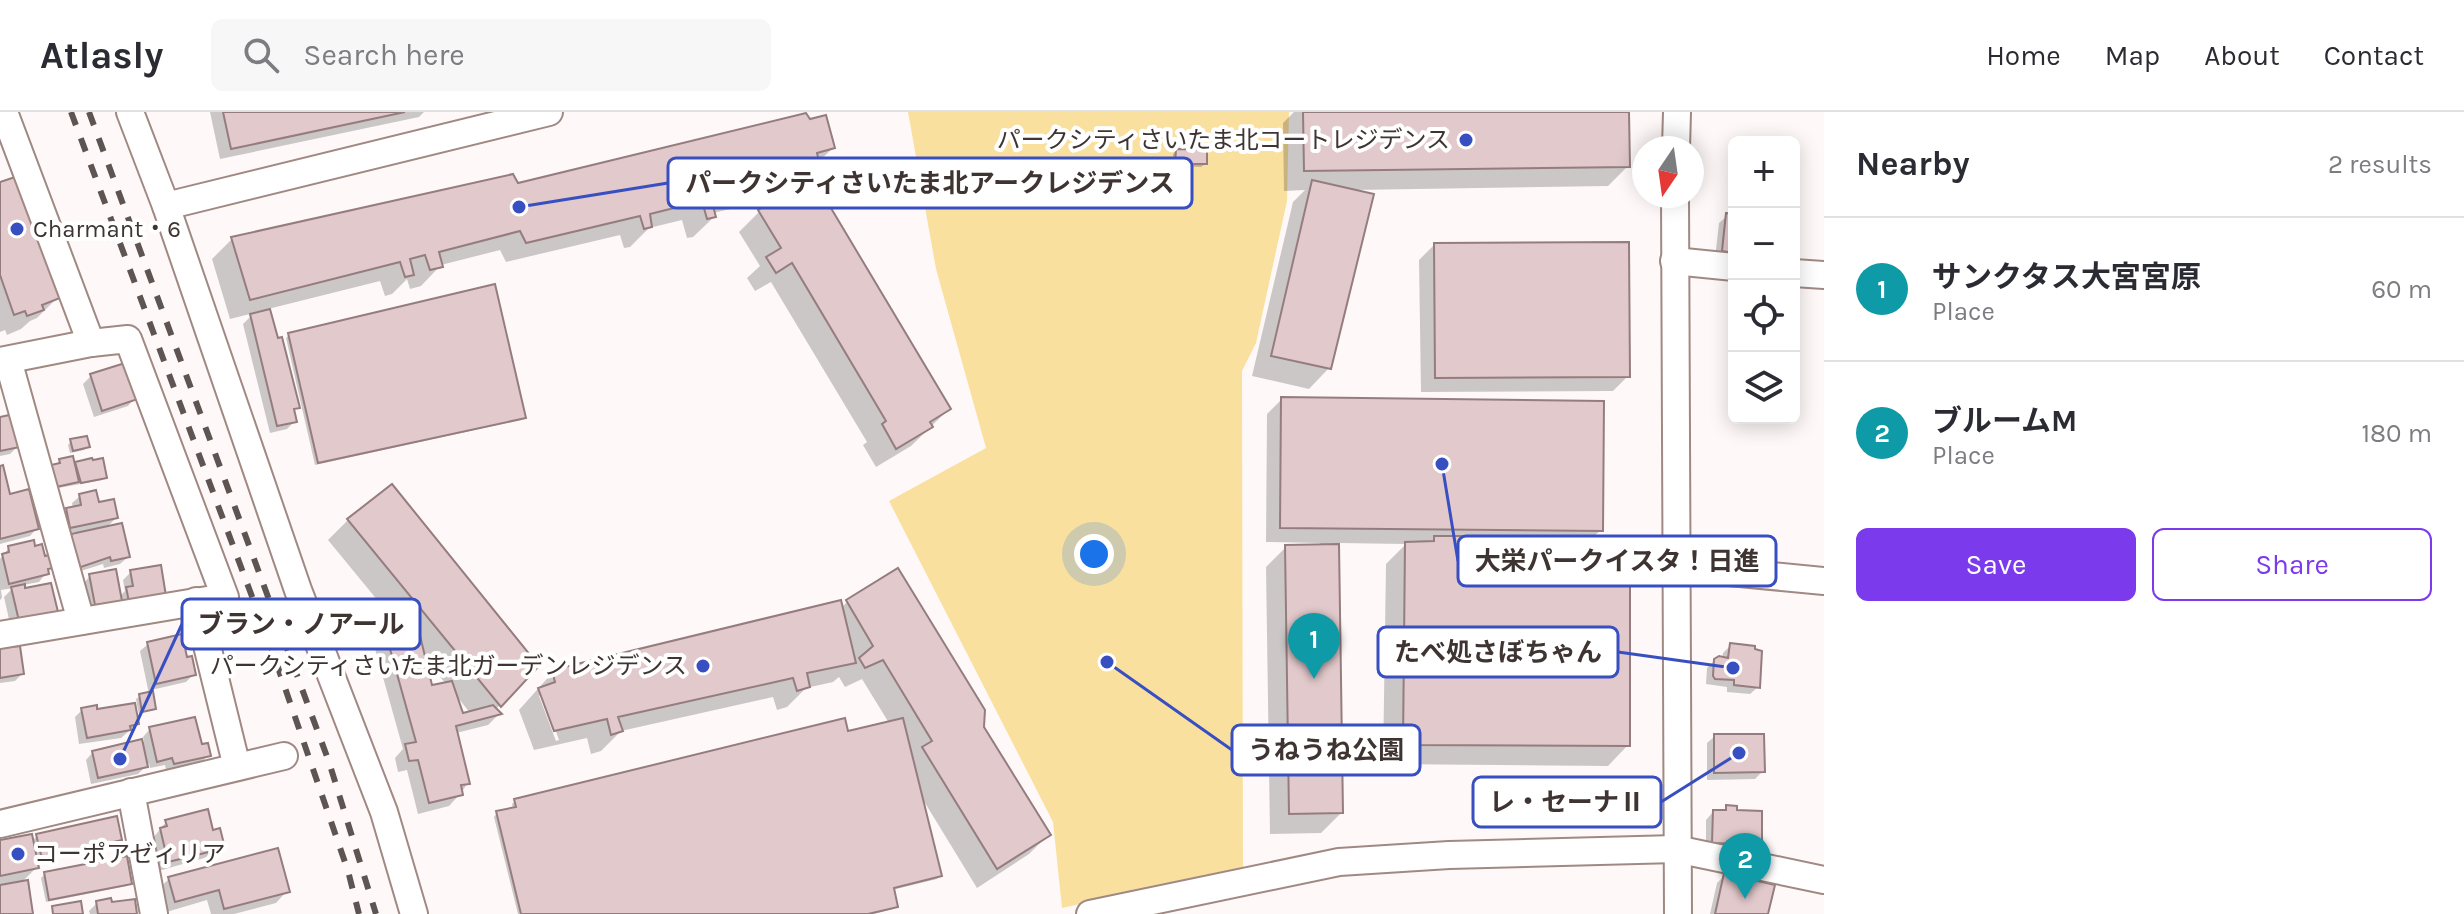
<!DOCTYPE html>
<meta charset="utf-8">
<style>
body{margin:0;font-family:Karla,"Noto Sans JP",sans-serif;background:#f7f7f7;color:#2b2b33}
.controls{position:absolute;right:24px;top:24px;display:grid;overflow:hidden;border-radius:12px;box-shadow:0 4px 20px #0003}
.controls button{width:72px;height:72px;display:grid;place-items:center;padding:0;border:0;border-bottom:2px solid #e1e1e2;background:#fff;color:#2b2b33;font:40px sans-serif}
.compass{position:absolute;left:1632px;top:24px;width:72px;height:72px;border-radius:50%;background:#fff;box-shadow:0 4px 20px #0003;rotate:193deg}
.you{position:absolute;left:1094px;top:442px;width:28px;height:28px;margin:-20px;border:6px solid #fff;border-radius:50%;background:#1a73e8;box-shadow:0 0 0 12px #1a73e833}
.badge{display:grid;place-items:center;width:52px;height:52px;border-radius:50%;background:#7c3aed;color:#fff;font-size:26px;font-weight:700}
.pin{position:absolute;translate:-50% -66px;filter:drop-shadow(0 2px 4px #0008)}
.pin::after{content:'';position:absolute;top:42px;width:28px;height:24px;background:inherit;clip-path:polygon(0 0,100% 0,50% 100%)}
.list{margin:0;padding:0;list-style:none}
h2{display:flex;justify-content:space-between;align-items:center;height:104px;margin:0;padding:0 32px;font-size:34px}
h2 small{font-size:26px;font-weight:400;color:#7c7c81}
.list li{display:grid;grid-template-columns:52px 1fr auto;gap:24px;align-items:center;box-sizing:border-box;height:144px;padding:0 32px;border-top:2px solid #e1e1e2}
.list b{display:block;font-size:30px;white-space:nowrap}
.list p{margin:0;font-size:26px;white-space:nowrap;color:#7c7c81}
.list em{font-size:26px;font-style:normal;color:#7c7c81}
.actions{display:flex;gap:16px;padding:24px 32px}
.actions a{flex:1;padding:18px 0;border:2px solid #7c3aed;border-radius:12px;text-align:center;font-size:28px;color:#7c3aed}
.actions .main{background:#7c3aed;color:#fff}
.icon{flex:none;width:44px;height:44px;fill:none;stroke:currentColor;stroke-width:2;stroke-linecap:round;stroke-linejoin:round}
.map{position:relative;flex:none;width:1824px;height:802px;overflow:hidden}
header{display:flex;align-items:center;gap:48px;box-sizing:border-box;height:112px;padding:0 40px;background:#fff;border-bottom:2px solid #e1e1e2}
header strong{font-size:38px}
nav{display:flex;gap:44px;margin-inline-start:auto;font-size:28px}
.search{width:560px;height:72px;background:#f7f7f7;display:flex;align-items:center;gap:20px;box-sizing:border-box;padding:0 28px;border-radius:12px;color:#7c7c81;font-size:30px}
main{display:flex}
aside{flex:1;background:#fff}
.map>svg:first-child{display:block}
</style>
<header>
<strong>Atlasly</strong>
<div class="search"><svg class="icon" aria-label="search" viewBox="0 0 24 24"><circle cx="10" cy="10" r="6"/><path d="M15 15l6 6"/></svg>Search here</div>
<nav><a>Home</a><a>Map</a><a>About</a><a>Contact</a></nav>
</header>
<main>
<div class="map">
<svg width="1824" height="802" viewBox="0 0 1824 802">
<rect width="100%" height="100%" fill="#fef9f8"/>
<polygon fill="#fae09f" points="908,0 1289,0 1287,89 1256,231 1242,259 1243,755 1062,796 1053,710 889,389 986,336 936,157"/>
<g fill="#0003" fill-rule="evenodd">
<polygon points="210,0 424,0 419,5 220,47"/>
<polygon points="1294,0 1627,0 1628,54 1608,74 1353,78 1329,256 1309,277 1252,264 1293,90 1305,78 1284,79 1283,11"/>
<polygon points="833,36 817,51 819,58 811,66 949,297 911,334 876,355 863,333 867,330 771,170 755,179 747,166 760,154 739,120 759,100 783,85 713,101 714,105 693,125 687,126 682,108 649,116 630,135 624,136 620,123 506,150 500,138 441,153 421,174 410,177 407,167 392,182 385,184 380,169 268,197 297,295 292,300 295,309 287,317 270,321 243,212 254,201 230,207 212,147 232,127 517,73"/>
<polygon points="1176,39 1205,52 1201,55 1173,54 1173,42"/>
<polygon points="0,73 57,186 37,206 30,209 21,217 7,223 5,218 0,220"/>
<polygon points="1727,104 1734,104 1734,149 1715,147 1719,111"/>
<polygon points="1434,133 1628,264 1613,279 1421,280 1419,148"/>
<polygon points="289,223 523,305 520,308 315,353 286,226"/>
<polygon points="91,264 135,286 128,294 94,305 83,272"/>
<polygon points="1282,287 1601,418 1592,426 1628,633 1608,654 1383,652 1386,452 1406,432 1338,431 1341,701 1321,721 1270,722 1266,455 1286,435 1320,435 1320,431 1266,430 1267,302"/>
<polygon points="0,307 18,334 10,342 0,344"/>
<polygon points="71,329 88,335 84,338 70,341 68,333"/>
<polygon points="91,348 105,365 102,368 53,377 49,358 52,355 60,349 73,352"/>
<polygon points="0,356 9,384 37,416 30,424 0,432"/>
<path d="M392,375L536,554L495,598L499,602L488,613L456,621L468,671L460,682L449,694L418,702L407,658L398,660L395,646L403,637L374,533L397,512L328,428L348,408ZM423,544L446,572L431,575ZM455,582L470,601L461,603Z"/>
<polygon points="80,384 116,406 105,417 128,445 120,452 104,456 103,452 71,462 64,432 76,420 62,423 59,405 67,398 73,396 72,391"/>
<polygon points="9,436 34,436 50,456 39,470 23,473 24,479 49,473 11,516 4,485 13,476 1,478 2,486 0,488 0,447"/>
<polygon points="131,460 164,483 88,500 83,472 90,464 120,484 125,479 123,468"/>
<path d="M848,489L982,615L1049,722L1029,742L977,776L922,686L940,763L937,767L892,778L896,794L893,797L874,802H518L494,705L497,701L513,698L512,692L515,689L889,611L862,567L845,575L839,565L833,570L806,576L787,595L777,598L773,585L621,619L601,639L591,642L587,626L534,638L519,598L553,560L841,496ZM542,581L559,628L556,629L539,584Z"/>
<polygon points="148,532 194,562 186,570 151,578 154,596 139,602 137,593 134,594 137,612 121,626 79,632 75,605 82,598 96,600 137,593 136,587 140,584 149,582 140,539"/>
<polygon points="1731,533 1758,575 1750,582 1727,580 1727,575 1706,572 1707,556 1715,548 1722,546 1723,541"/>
<polygon points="0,538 22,562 15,569 0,571"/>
<polygon points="150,617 200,635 208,643 201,651 166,658 165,653 150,656 149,651 138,662 91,672 86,648 93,640 144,629 143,625"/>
<polygon points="1715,624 1763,659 1755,667 1707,668 1707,631"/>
<polygon points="1727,695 1760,736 1752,743 1706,738 1706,708 1713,700 1723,700"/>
<polygon points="166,710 212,720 223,735 215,743 158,759 153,726"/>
<polygon points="37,724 120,727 117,731 36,750 37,755 21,771 31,802 0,802 0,730 32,729"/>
<polygon points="45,762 130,771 127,774 46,790 41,766"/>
<polygon points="1725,763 1766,802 1710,802 1717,771"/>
<polygon points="169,767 287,779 276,791 234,802 211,802 207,788 163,801 157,778"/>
<polygon points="97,791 110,792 135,802 90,802 89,799"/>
</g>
<g fill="#e2c9cb" stroke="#957d7f" stroke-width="2">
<polygon points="223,0 405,0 231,37"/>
<polygon points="1303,0 1629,0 1630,55 1304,59"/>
<polygon points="806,1 810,7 826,3 835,36 817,41 821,59 801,62 802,66 711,87 716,105 707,107 702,89 650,102 652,115 644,117 640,104 526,131 520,119 439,140 443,155 430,158 425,143 410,147 414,163 405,165 400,150 250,188 231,125 513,62 518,71"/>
<polygon points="1176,37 1207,38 1207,52 1175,52"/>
<polygon points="15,65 60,186 42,193 44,198 27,204 25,199 14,203 0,163 0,70"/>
<polygon points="813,66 951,297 930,310 933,315 896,337 882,312 886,309 792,151 776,161 766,145 781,136 758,98"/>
<polygon points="1312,68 1374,82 1331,257 1271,244"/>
<polygon points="1726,101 1734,102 1734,141 1722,139"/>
<polygon points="1629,130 1630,265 1435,266 1434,131"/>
<polygon points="495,172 526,306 318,351 288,221"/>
<polygon points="270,197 278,226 282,225 300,296 294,297 297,310 277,314 250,202"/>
<polygon points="125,251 138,287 102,299 90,262"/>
<polygon points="1281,285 1604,289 1603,419 1280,416"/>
<polygon points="14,302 20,335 0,339 0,305"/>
<polygon points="87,324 90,335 73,339 70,327"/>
<polygon points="73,344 79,370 56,375 51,353 60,351 59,347"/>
<polygon points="92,346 93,348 103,346 107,366 81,371 75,350"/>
<polygon points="3,353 10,382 29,377 39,417 0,427 0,354"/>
<polygon points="392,372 539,554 501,595 347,407"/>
<polygon points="96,378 99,390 114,387 118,406 70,416 66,396 81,393 79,382"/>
<polygon points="122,411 130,445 111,449 110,445 78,456 71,422"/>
<polygon points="1434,424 1594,424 1595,431 1630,431 1630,634 1403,633 1405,430 1434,429"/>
<polygon points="34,428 35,434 42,432 45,444 49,443 53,456 48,457 49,462 9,472 2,442 9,440 8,434"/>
<polygon points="1339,432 1343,701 1289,702 1285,433"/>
<polygon points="161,453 166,484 129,490 126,475 133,474 130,458"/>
<polygon points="898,456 985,598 984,615 1051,723 997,757 922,635 932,629 883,548 865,556 859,546 873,534 846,488"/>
<polygon points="116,457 122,489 110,494 109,491 95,493 89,462"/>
<polygon points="51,471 58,500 19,509 11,475 25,472 25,476"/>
<polygon points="841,488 856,551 807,561 810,575 797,579 793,566 618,605 623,619 611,623 607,607 554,619 538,576 555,570 552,558"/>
<polygon points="413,495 432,573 452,569 463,601 493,593 502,602 456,614 470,672 461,673 463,683 429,691 418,648 409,649 405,632 416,630 385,519"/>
<polygon points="182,522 187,545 192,544 196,563 156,572 147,530"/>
<polygon points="1730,531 1755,534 1755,537 1762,539 1760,576 1734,573 1734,568 1715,567 1713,564 1714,547 1719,544 1728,546"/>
<polygon points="20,534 24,562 0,566 0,536"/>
<polygon points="153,579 156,597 142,600 139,582"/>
<polygon points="135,591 139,612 130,614 131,618 87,626 81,596 97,593 97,597"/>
<polygon points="195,605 202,632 208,631 211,644 174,652 172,646 157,650 149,615"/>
<polygon points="845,606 848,619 903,606 942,764 894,776 898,795 868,802 521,802 496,699 516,695 514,687"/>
<polygon points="1714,622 1764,622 1765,660 1714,661"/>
<polygon points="142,627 148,655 98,666 92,639"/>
<polygon points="1726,693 1737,694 1737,698 1762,699 1762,736 1739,736 1739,732 1712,731 1713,698 1726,698"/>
<polygon points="208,697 213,718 220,716 225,736 168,750 160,716 167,714 165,708"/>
<polygon points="117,704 122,728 42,747 36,722"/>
<polygon points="32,722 39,756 0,764 0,728"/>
<polygon points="278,736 290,780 224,797 219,778 175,790 168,765"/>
<polygon points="127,744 132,772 49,788 44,760"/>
<polygon points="1724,761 1775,773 1768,802 1715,802"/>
<polygon points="28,768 33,802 0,802 0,773"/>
<polygon points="111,786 112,790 135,787 137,802 98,802 96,789"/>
<polygon points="81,789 83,802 53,802 52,794"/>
</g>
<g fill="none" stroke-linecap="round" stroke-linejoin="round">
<defs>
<g id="minor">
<polyline points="4,0 91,231"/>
<polyline points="130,0 166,94 298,478 384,700 414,802"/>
<polyline points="1676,36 1677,0"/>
<polyline points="1675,84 1678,802"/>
<polyline points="166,94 549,0"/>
<polyline points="1674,149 1734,155"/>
<polyline points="1794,161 1824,163"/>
<polyline points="8,248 81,509"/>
<polyline points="0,249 91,231 128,227 225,485 0,523"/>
<polyline points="1677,455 1824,469"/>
<polyline points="196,489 237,655"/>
<polyline points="131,680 154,802"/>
<polyline points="0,712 284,644"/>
<polyline points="1090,802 1339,750 1449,743 1676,737 1824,768"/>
</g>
</defs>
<use href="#minor" stroke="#a08983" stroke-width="30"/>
<use href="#minor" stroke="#fff" stroke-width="26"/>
<g stroke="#5e5553" stroke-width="6" stroke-dasharray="14 14" stroke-linecap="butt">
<polyline points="71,0 272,538 348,759 359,802"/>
<polyline points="89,0 329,650 376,802"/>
</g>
</g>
<g fill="#384fc1" stroke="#fff" stroke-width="3">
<circle cx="1466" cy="28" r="8"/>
<circle cx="17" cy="117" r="8"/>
<circle cx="703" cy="554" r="8"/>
<circle cx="18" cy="742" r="8"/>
</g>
<g text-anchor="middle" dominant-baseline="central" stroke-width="8" stroke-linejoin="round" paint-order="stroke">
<g font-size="24" fill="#3e3432" stroke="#fff" text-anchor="end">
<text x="1450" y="28">パークシティさいたま北コートレジデンス</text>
<text x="33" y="117" text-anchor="start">Charmant・6</text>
<text x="687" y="554">パークシティさいたま北ガーデンレジデンス</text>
<text x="34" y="742" text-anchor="start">コーポアゼィリア</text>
</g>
</g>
<path fill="none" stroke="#384fc1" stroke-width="3" d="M519 95L668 71M1442 352L1458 449M120 647L182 512M1733 556L1618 540M1107 550L1232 638M1739 641L1661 690"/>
<g fill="#384fc1" stroke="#fff" stroke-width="3">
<circle cx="519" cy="95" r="8"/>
<circle cx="1442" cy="352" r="8"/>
<circle cx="120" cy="647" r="8"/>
<circle cx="1733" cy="556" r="8"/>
<circle cx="1107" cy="550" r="8"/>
<circle cx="1739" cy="641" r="8"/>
</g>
<g fill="#fff" stroke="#384fc1" stroke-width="3">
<rect x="668" y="46" width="524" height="50" rx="8"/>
<rect x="1458" y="424" width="318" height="50" rx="8"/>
<rect x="182" y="487" width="238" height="50" rx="8"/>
<rect x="1378" y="515" width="240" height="50" rx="8"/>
<rect x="1232" y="613" width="188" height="50" rx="8"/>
<rect x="1473" y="665" width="188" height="50" rx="8"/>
</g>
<g font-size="26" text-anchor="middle" font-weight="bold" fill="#3e3432">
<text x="930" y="80">パークシティさいたま北アークレジデンス</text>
<text x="1617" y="458">大栄パークイスタ！日進</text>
<text x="301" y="521">ブラン・ノアール</text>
<text x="1498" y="549">たべ処さぼちゃん</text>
<text x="1326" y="647">うねうね公園</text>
<text x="1567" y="699">レ・セーナⅡ</text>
</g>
</svg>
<div class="controls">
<button>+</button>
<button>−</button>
<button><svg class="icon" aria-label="locate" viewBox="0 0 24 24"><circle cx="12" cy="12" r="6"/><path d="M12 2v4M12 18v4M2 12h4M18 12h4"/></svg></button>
<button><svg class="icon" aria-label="layers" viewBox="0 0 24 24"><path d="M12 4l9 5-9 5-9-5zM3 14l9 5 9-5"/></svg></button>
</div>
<svg class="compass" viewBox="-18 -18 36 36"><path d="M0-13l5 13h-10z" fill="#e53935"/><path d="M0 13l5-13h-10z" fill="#7c7c81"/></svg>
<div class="you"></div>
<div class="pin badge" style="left:1314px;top:567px;background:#0f9aa8">1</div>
<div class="pin badge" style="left:1745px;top:787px;background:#0f9aa8">2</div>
</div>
<aside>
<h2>Nearby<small>2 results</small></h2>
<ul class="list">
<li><span class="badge" style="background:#0f9aa8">1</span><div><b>サンクタス大宮宮原</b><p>Place</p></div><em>60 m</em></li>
<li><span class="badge" style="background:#0f9aa8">2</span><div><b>ブルームM</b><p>Place</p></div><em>180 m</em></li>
</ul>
<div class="actions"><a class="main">Save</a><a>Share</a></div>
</aside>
</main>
